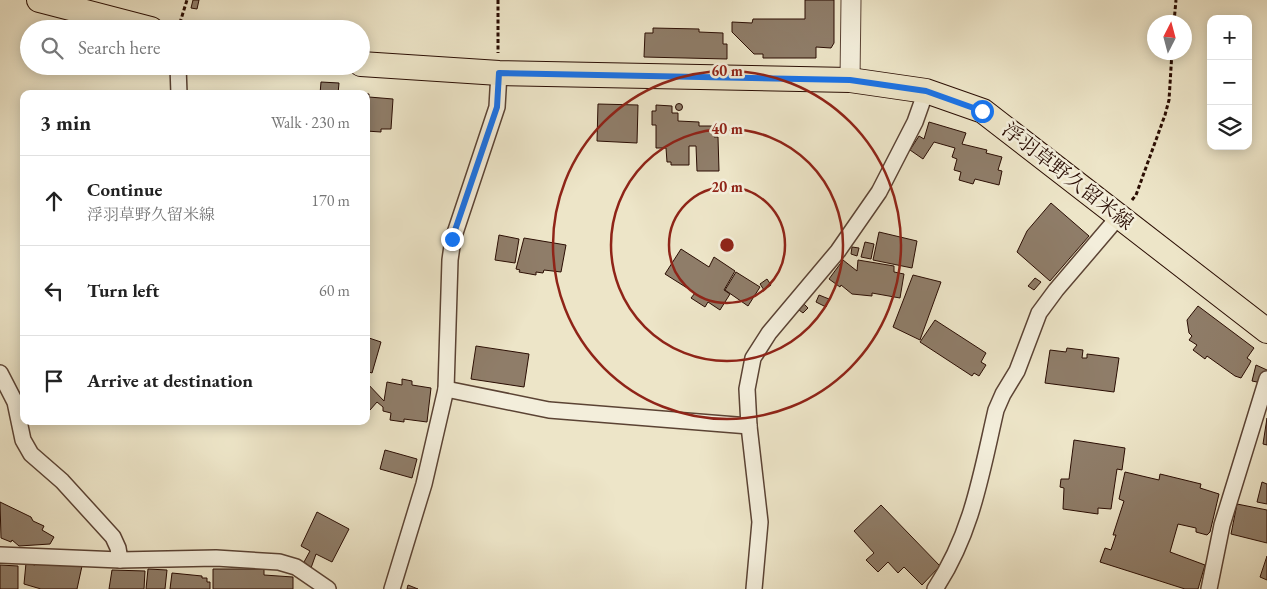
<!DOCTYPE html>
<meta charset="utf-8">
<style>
body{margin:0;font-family:"EB Garamond","Noto Serif JP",serif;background:#f6f6f6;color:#222}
.controls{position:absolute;right:15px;top:15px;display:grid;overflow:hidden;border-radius:10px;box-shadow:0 2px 12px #0003}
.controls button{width:45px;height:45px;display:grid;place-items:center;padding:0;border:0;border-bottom:1px solid #e0e0e0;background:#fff;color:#222;font:25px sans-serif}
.compass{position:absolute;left:1147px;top:15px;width:45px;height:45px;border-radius:50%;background:#fff;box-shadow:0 2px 12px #0003;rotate:6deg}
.stop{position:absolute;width:15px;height:15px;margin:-11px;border:4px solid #1a73e8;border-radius:50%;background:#fff}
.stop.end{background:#1a73e8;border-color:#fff;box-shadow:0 1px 5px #0008}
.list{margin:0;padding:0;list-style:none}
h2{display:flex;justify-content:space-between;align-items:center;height:65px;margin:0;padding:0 20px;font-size:21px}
h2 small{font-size:16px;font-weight:400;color:#767676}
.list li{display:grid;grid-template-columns:32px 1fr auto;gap:15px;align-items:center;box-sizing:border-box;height:90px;padding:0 20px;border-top:1px solid #e0e0e0}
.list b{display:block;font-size:19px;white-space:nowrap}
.list p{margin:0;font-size:16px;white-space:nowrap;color:#767676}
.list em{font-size:16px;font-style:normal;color:#767676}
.icon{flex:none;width:28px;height:28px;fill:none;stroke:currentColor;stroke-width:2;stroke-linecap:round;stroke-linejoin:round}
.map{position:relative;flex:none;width:1267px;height:589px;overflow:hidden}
.search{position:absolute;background:#fff;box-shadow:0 2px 12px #0003;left:20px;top:20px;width:350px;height:55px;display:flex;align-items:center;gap:12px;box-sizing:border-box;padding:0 18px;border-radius:28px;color:#767676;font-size:19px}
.panel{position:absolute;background:#fff;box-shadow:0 2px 12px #0003;left:20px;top:90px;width:350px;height:335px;border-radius:10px}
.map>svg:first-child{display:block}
</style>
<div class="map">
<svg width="1267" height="589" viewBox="0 0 1267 589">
<rect width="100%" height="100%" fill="#ede5c8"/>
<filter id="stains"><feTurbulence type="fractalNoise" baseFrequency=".004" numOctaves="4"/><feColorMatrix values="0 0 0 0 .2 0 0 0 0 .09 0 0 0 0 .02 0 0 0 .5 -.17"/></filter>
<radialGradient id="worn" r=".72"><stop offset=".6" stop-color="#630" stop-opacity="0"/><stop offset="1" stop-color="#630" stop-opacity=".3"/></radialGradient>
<g fill="#8f7d69" stroke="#2a0d03">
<polygon points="193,0 199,0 197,9 191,8"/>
<polygon points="805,0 834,0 834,43 831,48 816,47 816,58 763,58 763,54 754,54 732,32 732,22 752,23 753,19 805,19"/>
<polygon points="653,28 699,29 699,32 723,33 723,44 727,44 727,59 644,57 645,33 653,33"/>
<polygon points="321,82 339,83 338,94 320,94"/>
<polygon points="358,93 369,94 369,97 393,99 391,129 381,129 381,132 366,131 366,94"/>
<circle cx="679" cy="107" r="3.5"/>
<polygon points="598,104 638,105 637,143 597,141"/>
<polygon points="656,105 672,106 672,113 678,113 678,121 699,122 699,126 714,126 714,137 718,137 719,171 697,171 696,146 689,146 689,165 671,165 671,162 667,162 666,148 656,148 656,125 652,125 652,111 656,111"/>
<polygon points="929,122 966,133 962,144 987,150 986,153 1002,157 998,170 1002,171 999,185 975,179 973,184 959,180 961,172 954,170 957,159 952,157 955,148 934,142 923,159 910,150 919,136 924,139"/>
<polygon points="1051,203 1089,236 1050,281 1017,252 1027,231"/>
<polygon points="879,232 917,241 912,268 873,260"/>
<polygon points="499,235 519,239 515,263 495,260"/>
<polygon points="524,238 566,245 561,272 544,270 543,273 536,272 536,275 519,272 520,270 516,269"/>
<polygon points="865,242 874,244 871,259 861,257"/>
<polygon points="852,247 859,248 857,256 851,254"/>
<polygon points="681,249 709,267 714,257 735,271 724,290 730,294 720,310 708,302 705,307 691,298 695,293 665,274"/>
<polygon points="843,260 857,271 858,260 894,266 894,272 904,274 900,298 872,293 872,296 852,294 841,285 840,287 829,279"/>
<polygon points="736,272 760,287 748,306 725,290"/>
<polygon points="913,275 941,282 920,340 893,327"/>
<polygon points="1035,278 1041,282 1034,290 1028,286"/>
<polygon points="767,279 771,285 764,290 760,284"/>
<polygon points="819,295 829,299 826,307 816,302"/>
<polygon points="804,304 808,308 803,313 799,310"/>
<polygon points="1198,306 1254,348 1247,358 1251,361 1249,365 1241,378 1235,376 1207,356 1205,359 1193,350 1197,345 1189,340 1192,336 1189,333 1187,320"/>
<polygon points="935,320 986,353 981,362 986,365 979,376 974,373 972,376 920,342"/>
<polygon points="366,337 381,342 372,373 366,371"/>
<polygon points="476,346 529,354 524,387 471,379"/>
<polygon points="1067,348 1083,350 1082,358 1087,358 1087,354 1119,358 1114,392 1045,383 1050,350 1066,352"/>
<polygon points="1256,365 1267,370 1267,384 1252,381"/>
<polygon points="402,379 412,381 412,385 431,388 427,422 404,419 404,422 390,420 391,413 383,411 383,407 377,402 370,410 366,407 366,382 384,401 387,382 402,385"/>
<polygon points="1267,418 1267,445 1263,444"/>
<polygon points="1074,440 1125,448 1122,470 1117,469 1111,509 1098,508 1098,514 1063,509 1064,488 1060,487 1061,479 1069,479"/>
<polygon points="385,450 417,459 412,478 380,469"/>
<polygon points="1125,472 1159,480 1160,474 1201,484 1200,488 1219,494 1210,532 1207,535 1196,532 1196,528 1178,524 1170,552 1205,565 1198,589 1185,589 1100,562 1105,548 1111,550 1116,535 1113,535 1124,501 1119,499"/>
<polygon points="1262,482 1267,484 1267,504 1257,502"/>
<polygon points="0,502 31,517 33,521 44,526 42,530 54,537 50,544 19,546 12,540 11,542 1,538"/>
<polygon points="1237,504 1267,510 1267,543 1231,534"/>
<polygon points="881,505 940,566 922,585 904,567 898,573 888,562 878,572 866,560 874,553 854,531"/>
<polygon points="317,512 349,529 332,562 316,554 311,568 304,562 310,551 301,546"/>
<polygon points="1267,556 1267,580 1260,577"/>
<polygon points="36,559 82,566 77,589 41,589 24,584 26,563 35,565"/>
<polygon points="0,565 18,566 18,589 0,589"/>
<polygon points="148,569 167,570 165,589 146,589"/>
<polygon points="213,569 264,569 264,575 293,577 293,589 213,589"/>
<polygon points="112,570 145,571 144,589 109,589"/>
<polygon points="172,573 202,576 202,578 207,578 207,582 210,582 210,589 170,589"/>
<polygon points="408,585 418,589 407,589"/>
</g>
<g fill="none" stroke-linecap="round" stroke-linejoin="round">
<defs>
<g id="minor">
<polyline points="178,66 179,94"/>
<polyline points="0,373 15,402 23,440 31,454 62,481 113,537 118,548 120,560 216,558 279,562 296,567 328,589"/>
<polyline points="446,389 549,410 749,426"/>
<polyline points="0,555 120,560"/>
<polyline points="392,589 424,484 446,389 450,260 453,239 497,107 499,73"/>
<polyline points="754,589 760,522 749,426 747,389 753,358 769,333 838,251 879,192 915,122 926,91"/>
<path d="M935,589C972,533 981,475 996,410L1003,394L1017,371L1039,313L1056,290L1120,215"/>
<polyline points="1209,589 1222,525 1267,379"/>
</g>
<polyline id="tertiary" points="850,80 851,0"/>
<g id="primary">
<polyline points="39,0 151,29"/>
<polyline points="361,64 499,73 850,80 926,91 983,111 1267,331"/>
</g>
</defs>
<use href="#minor" stroke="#5b4334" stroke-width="18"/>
<use href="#tertiary" stroke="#5b4334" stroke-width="21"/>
<use href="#primary" stroke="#2a0d03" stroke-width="26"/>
<g stroke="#2a0d03" stroke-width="3" stroke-dasharray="4 2.5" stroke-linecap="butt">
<polyline points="498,0 498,53"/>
<polyline points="1174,22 1176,0"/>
<polyline points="178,29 187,0"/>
<polyline points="1132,200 1136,195 1165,115 1169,100 1172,52"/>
</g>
<use href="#minor" stroke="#f3eedb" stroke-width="15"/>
<use href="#tertiary" stroke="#f3eedb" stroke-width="19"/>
<use href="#primary" stroke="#ede5c8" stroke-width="24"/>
</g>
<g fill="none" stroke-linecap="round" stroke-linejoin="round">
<polyline stroke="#1a73e8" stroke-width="6" points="452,239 497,107 499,73 850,80 926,91 982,111"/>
</g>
<g fill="none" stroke="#8f2418" stroke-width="2.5">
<circle cx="727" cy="245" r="58"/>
<circle cx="727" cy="245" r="116"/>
<circle cx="727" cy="245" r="174"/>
</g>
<g text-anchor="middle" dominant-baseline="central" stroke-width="5" stroke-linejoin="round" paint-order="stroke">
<g font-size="20" fill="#2a0d03" stroke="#f3eedb">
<text transform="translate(1068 176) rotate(38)">浮羽草野久留米線</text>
</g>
</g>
<circle cx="727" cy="245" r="8" fill="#8f2418" stroke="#f3eedb" stroke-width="2.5"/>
<g font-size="15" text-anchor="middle" font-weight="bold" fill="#8f2418" stroke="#f3eedb" stroke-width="5" stroke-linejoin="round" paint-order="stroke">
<text x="727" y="76">60 m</text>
<text x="727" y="134">40 m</text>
<text x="727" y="192">20 m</text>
</g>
<rect width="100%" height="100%" filter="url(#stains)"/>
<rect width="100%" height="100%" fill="url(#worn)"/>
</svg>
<div class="controls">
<button>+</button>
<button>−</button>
<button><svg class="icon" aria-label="layers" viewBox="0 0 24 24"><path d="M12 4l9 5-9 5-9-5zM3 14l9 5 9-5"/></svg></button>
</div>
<svg class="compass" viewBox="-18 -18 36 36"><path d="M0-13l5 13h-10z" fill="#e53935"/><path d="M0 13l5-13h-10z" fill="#767676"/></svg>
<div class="stop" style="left:982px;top:111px"></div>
<div class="stop end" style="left:452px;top:239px"></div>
<div class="search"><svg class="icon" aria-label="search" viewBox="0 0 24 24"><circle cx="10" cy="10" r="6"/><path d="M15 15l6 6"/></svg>Search here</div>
<section class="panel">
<h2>3 min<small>Walk · 230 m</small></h2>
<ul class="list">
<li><svg class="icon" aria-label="ahead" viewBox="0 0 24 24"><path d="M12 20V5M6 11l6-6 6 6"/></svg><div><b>Continue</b><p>浮羽草野久留米線</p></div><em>170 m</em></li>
<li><svg class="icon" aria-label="left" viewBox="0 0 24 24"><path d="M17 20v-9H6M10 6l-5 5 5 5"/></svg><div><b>Turn left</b></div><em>60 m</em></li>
<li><svg class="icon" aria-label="arrive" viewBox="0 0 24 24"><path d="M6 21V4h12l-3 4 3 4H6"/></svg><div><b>Arrive at destination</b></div></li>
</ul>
</section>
</div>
